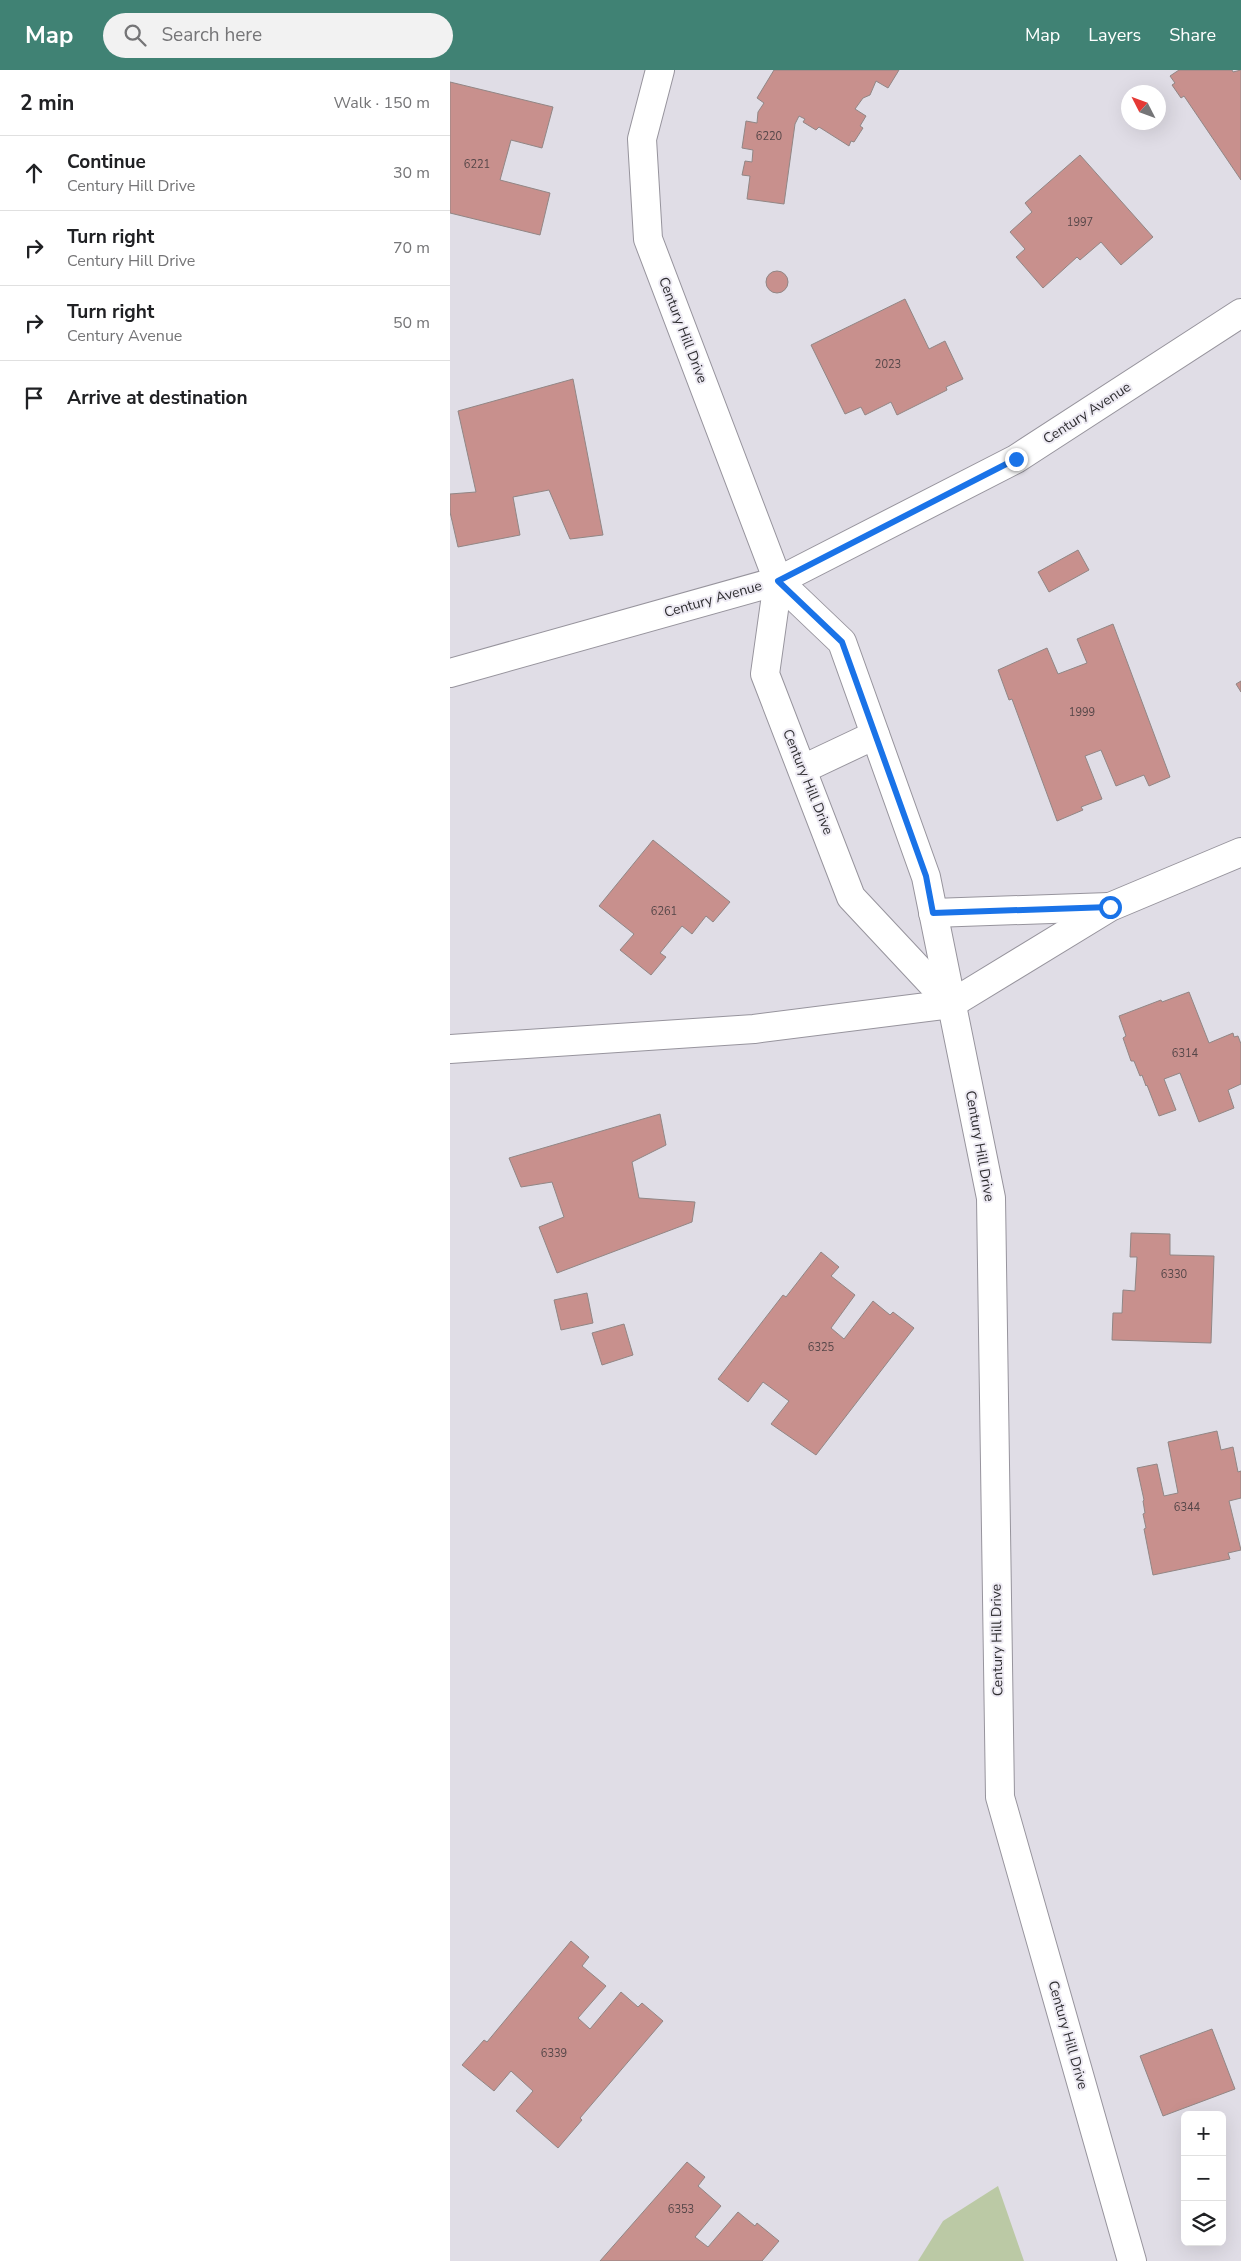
<!DOCTYPE html>
<meta charset="utf-8">
<style>
body{margin:0;font-family:"Nunito Sans",sans-serif;background:#f2f2f2;color:#202124}
.controls{position:absolute;right:15px;bottom:15px;display:grid;overflow:hidden;border-radius:8px;box-shadow:0 5px 20px #0002}
.controls button{width:45px;height:45px;display:grid;place-items:center;padding:0;border:0;border-bottom:1px solid #e0e0e0;background:#fff;color:#202124;font:25px sans-serif}
.compass{position:absolute;left:671px;top:15px;width:45px;height:45px;border-radius:50%;background:#fff;box-shadow:0 5px 20px #0002;rotate:312deg}
.stop{position:absolute;width:15px;height:15px;margin:-11px;border:4px solid #1a73e8;border-radius:50%;background:#fff}
.stop.end{background:#1a73e8;border-color:#fff;box-shadow:0 1px 5px #0008}
.list{margin:0;padding:0;list-style:none}
h2{display:flex;justify-content:space-between;align-items:center;height:65px;margin:0;padding:0 20px;font-size:21px}
h2 small{font-size:16px;font-weight:400;color:#757577}
.list li{display:grid;grid-template-columns:32px 1fr auto;gap:15px;align-items:center;box-sizing:border-box;height:75px;padding:0 20px;border-top:1px solid #e0e0e0}
.list b{display:block;font-size:19px;white-space:nowrap}
.list p{margin:0;font-size:16px;white-space:nowrap;color:#757577}
.list em{font-size:16px;font-style:normal;color:#757577}
.icon{flex:none;width:28px;height:28px;fill:none;stroke:currentColor;stroke-width:2;stroke-linecap:round;stroke-linejoin:round}
.map{position:relative;flex:none;width:791px;height:2191px;overflow:hidden}
header{display:flex;align-items:center;gap:30px;box-sizing:border-box;height:70px;padding:0 25px;background:#408274;color:#fff}
header strong{font-size:24px}
nav{display:flex;gap:28px;margin-inline-start:auto;font-size:18px}
.search{width:350px;height:45px;background:#f2f2f2;display:flex;align-items:center;gap:12px;box-sizing:border-box;padding:0 18px;border-radius:28px;color:#757577;font-size:19px}
main{display:flex}
aside{flex:1;background:#fff}
.map>svg:first-child{display:block}
</style>
<header>
<strong>Map</strong>
<div class="search"><svg class="icon" aria-label="search" viewBox="0 0 24 24"><circle cx="10" cy="10" r="6"/><path d="M15 15l6 6"/></svg>Search here</div>
<nav><a>Map</a><a>Layers</a><a>Share</a></nav>
</header>
<main>
<aside>
<h2>2 min<small>Walk · 150 m</small></h2>
<ul class="list">
<li><svg class="icon" aria-label="ahead" viewBox="0 0 24 24"><path d="M12 20V5M6 11l6-6 6 6"/></svg><div><b>Continue</b><p>Century Hill Drive</p></div><em>30 m</em></li>
<li><svg class="icon" aria-label="right" viewBox="0 0 24 24"><path d="M7 20v-9h11M14 6l5 5-5 5"/></svg><div><b>Turn right</b><p>Century Hill Drive</p></div><em>70 m</em></li>
<li><svg class="icon" aria-label="right" viewBox="0 0 24 24"><path d="M7 20v-9h11M14 6l5 5-5 5"/></svg><div><b>Turn right</b><p>Century Avenue</p></div><em>50 m</em></li>
<li><svg class="icon" aria-label="arrive" viewBox="0 0 24 24"><path d="M6 21V4h12l-3 4 3 4H6"/></svg><div><b>Arrive at destination</b></div></li>
</ul>
</aside>
<div class="map">
<svg width="791" height="2191" viewBox="0 0 791 2191">
<rect width="100%" height="100%" fill="#e0dde6"/>
<polygon fill="#bbc9a5" points="548,2116 574,2191 468,2191 493,2151"/>
<g fill="#c8908d" stroke="#918685">
<polygon points="324,0 449,0 438,18 426,11 420,25 413,28 405,39 416,46 410,56 413,58 404,72 401,71 399,76 369,57 366,60 353,52 355,49 349,46 345,54 334,134 297,129 300,106 292,105 295,91 302,92 303,80 292,78 296,51 307,53 308,42 314,33 307,28"/>
<polygon points="729,0 782,0 783,2 791,0 791,110 734,26 731,28 722,15 725,13 720,6"/>
<polygon points="0,12 103,37 92,78 61,70 50,110 100,123 90,165 0,143"/>
<polygon points="630,85 703,167 671,195 651,172 630,190 627,187 593,218 566,187 575,179 560,162 582,142 575,133"/>
<circle cx="327" cy="212" r="11"/>
<polygon points="455,229 479,279 495,271 513,309 496,317 497,320 447,345 441,332 415,345 411,337 395,344 361,275"/>
<polygon points="123,309 153,465 120,469 99,420 63,427 70,465 8,477 0,442 0,424 26,422 8,341"/>
<polygon points="628,480 639,500 599,522 588,502"/>
<polygon points="663,554 720,707 699,716 694,705 666,716 651,680 635,686 652,729 631,737 633,740 607,751 562,629 559,630 548,600 597,578 608,604 637,593 627,569"/>
<polygon points="791,611 791,622 786,614"/>
<polygon points="203,770 280,832 263,852 256,846 242,864 232,856 210,883 216,887 201,905 170,880 184,864 149,836"/>
<polygon points="739,922 759,973 783,963 784,967 788,966 791,974 791,1014 778,1020 784,1038 749,1052 730,1003 714,1009 726,1040 709,1046 697,1015 696,1016 692,1005 690,1006 684,991 681,991 673,968 676,966 669,946 711,930 712,932"/>
<polygon points="210,1044 216,1075 182,1092 189,1128 245,1132 242,1152 107,1203 89,1157 114,1147 102,1112 71,1117 59,1088"/>
<polygon points="681,1163 720,1164 720,1185 764,1186 761,1273 662,1270 663,1243 672,1243 673,1220 685,1221 687,1187 680,1187"/>
<polygon points="371,1182 389,1197 381,1206 405,1225 381,1258 394,1269 423,1231 440,1245 443,1242 464,1258 366,1385 321,1354 339,1331 313,1312 298,1332 268,1309 333,1225 336,1227"/>
<polygon points="137,1223 143,1253 111,1260 104,1230"/>
<polygon points="174,1254 183,1285 152,1295 142,1263"/>
<polygon points="767,1361 771,1380 783,1377 788,1402 791,1401 791,1428 779,1431 791,1480 778,1483 780,1489 703,1505 694,1459 696,1458 693,1444 695,1443 693,1431 694,1430 687,1398 707,1394 714,1426 728,1423 718,1372"/>
<polygon points="121,1871 139,1887 132,1896 156,1916 128,1948 140,1959 171,1922 188,1937 192,1933 213,1951 130,2048 132,2050 108,2078 66,2041 83,2021 61,2001 44,2021 12,1995 34,1970 37,1972"/>
<polygon points="762,1959 785,2019 713,2046 690,1986"/>
<polygon points="237,2092 255,2107 248,2116 271,2136 245,2167 258,2177 288,2142 305,2156 307,2153 329,2171 312,2191 150,2191"/>
</g>
<g fill="none" stroke-linecap="round" stroke-linejoin="round">
<defs>
<g id="minor">
<polyline points="210,0 192,69 198,169 328,511 392,572 476,807 541,1128 550,1727 682,2191"/>
<polyline points="328,511 315,604 401,827 501,934"/>
<polyline points="0,603 328,511 566,389 791,243"/>
<polyline points="353,699 425,665"/>
<polyline points="483,843 659,837"/>
<polyline points="0,979 304,959 501,934 660,837 791,782"/>
</g>
</defs>
<use href="#minor" stroke="#97949d" stroke-width="30"/>
<use href="#minor" stroke="#fff" stroke-width="28"/>
</g>
<g fill="none" stroke-linecap="round" stroke-linejoin="round">
<polyline stroke="#1a73e8" stroke-width="6" points="566,389 328,511 392,572 476,806 483,843 660,837"/>
</g>
<g text-anchor="middle" dominant-baseline="central" stroke-width="4" stroke-linejoin="round" paint-order="stroke">
<g font-size="11" fill="#554648">
<text x="319" y="66">6220</text>
<text x="27" y="94">6221</text>
<text x="630" y="152">1997</text>
<text x="438" y="294">2023</text>
<text x="632" y="642">1999</text>
<text x="214" y="841">6261</text>
<text x="735" y="983">6314</text>
<text x="724" y="1204">6330</text>
<text x="371" y="1277">6325</text>
<text x="737" y="1437">6344</text>
<text x="104" y="1983">6339</text>
<text x="231" y="2139">6353</text>
</g>
<g font-size="14" fill="#2f2e31" stroke="#edeaf3">
<text transform="translate(233 260) rotate(69)">Century Hill Drive</text>
<text transform="translate(637 343) rotate(-33)">Century Avenue</text>
<text transform="translate(263 529) rotate(-16)">Century Avenue</text>
<text transform="translate(358 712) rotate(68)">Century Hill Drive</text>
<text transform="translate(530 1076) rotate(80)">Century Hill Drive</text>
<text transform="translate(547 1570) rotate(-91)">Century Hill Drive</text>
<text transform="translate(618 1965) rotate(74)">Century Hill Drive</text>
</g>
</g>
</svg>
<div class="controls">
<button>+</button>
<button>−</button>
<button><svg class="icon" aria-label="layers" viewBox="0 0 24 24"><path d="M12 4l9 5-9 5-9-5zM3 14l9 5 9-5"/></svg></button>
</div>
<svg class="compass" viewBox="-18 -18 36 36"><path d="M0-13l5 13h-10z" fill="#e53935"/><path d="M0 13l5-13h-10z" fill="#757577"/></svg>
<div class="stop" style="left:660px;top:837px"></div>
<div class="stop end" style="left:566px;top:389px"></div>
</div>
</main>
